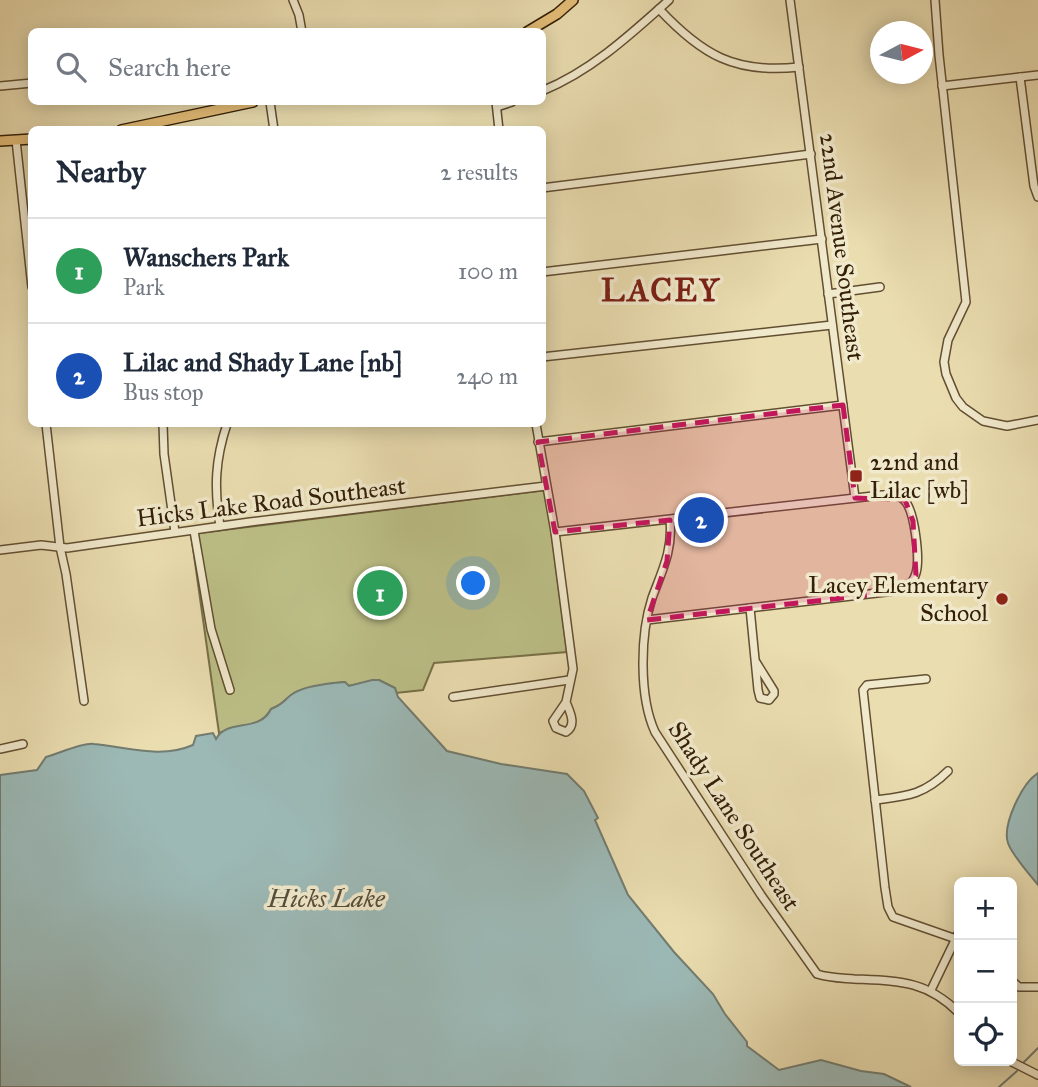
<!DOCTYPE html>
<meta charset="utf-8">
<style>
body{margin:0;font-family:"IM FELL Great Primer",serif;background:#f2f2f3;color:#1f2937}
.controls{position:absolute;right:21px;bottom:21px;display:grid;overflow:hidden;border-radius:10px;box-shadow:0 4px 18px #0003}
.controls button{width:63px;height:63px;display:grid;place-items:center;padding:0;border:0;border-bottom:2px solid #e0e1e3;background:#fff;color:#1f2937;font:35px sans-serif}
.compass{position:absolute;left:870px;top:21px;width:63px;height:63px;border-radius:50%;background:#fff;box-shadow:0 4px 18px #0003;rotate:83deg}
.you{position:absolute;left:474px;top:584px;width:24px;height:24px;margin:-18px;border:5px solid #fff;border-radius:50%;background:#1a73e8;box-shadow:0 0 0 10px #1a73e833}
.badge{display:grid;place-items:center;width:46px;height:46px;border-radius:50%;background:#b45309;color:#fff;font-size:23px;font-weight:700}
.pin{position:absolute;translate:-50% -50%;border:4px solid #fff;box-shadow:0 2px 7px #0006}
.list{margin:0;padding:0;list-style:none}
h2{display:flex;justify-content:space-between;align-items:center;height:91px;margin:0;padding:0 28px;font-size:30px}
h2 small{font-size:23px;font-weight:400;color:#747a83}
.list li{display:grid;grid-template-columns:46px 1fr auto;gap:21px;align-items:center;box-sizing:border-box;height:105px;padding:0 28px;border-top:2px solid #e0e1e3}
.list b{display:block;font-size:26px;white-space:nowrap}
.list p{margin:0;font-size:23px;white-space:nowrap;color:#747a83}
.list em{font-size:23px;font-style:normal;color:#747a83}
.icon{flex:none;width:38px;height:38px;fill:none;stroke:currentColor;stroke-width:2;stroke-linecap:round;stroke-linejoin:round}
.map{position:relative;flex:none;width:1038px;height:1087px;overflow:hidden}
.search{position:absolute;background:#fff;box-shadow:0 4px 18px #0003;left:28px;top:28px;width:518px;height:77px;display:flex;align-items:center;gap:18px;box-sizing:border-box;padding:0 24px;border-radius:10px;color:#747a83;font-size:26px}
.panel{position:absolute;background:#fff;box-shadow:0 4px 18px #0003;left:28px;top:126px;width:518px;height:301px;border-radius:10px}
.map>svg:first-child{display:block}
</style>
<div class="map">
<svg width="1038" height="1087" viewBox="0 0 1038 1087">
<rect width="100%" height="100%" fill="#eaddb0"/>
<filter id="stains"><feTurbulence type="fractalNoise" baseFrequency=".00286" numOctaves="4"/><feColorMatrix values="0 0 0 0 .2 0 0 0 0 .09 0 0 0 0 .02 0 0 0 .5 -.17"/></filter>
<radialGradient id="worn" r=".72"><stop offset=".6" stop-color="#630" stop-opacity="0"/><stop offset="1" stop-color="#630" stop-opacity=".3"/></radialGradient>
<path fill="#bcbf87" stroke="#787048" stroke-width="2" d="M546,490L567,652L434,663L423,690L396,693L395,688L379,680L348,686L345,682C332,683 305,687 294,693C284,699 285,704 271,709C262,728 236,726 219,733L191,534Z"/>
<g fill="#9cb9b6" stroke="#727c70" stroke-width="2">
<path d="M372,680H379L395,688L398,697L447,751L501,764L567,774L584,791L598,818L595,820L628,895L674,952L713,994L725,1014L747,1042V1046L779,1070L821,1060L861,1071L884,1074L911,1087H0V775L37,770L46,757C58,754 83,742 94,744C127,747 161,759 193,745L196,736L213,733L216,739C227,718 260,733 271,709C285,704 284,699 294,693C305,686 332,683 345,682L349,686Z"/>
<path d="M1038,773V885C1030,875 1012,855 1008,843C1002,825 1022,783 1038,773Z"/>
</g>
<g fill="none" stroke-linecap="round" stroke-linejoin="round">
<g stroke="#727c70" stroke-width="2">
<polyline points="1024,1062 1038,1048"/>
<polyline points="999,1087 1017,1071"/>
</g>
<defs>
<g id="minor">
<polyline points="293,0 299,15 302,32"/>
<polyline points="790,0 855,498"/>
<polyline points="935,0 939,55 966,302 948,340 944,362 946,374 956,398 963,407 983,421 1007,426 1038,420"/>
<path d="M659,9C702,55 735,74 799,67"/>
<polyline points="1020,77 1034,186 1038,197"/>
<polyline points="0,86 32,83"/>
<polyline points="942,86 1038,75"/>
<path d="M542,91C591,71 630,35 669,0"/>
<polyline points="270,102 274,130"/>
<polyline points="496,102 499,130"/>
<polyline points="497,107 512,102"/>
<polyline points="16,140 32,287"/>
<polyline points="542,188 811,154"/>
<polyline points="542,272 822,239"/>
<polyline points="828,294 880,287"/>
<polyline points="542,357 832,325"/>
<polyline points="46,424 60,547 66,574 84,701"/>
<polyline points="163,424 164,454 175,532"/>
<path d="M536,424L555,532L573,669L566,702L553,721L556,728L566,732C577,725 570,712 566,702"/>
<polyline points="538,442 843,405"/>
<path d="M670,520C673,550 662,571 652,598C640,635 639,697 655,732L761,895L817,974C829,978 842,978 854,979C898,981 926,980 959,1013"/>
<path d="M220,526C214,488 215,460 227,424"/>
<polyline points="194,531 211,629 230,690"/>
<path d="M555,532L882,495C889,495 897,494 903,499C915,508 920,559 916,573C914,581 909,586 903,590L647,620"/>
<polyline points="0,550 41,545 67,548 250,522 546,486"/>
<polyline points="750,608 758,690 760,698 769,700 774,694 774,691 756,662"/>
<polyline points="926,679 867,685 863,690 885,888 888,907 893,917 959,940"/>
<polyline points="453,697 569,680"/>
<polyline points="0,749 23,744"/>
<path d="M875,800C907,796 924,795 948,771"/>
<polyline points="1012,981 1019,987 1038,987"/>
<polyline points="931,990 959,932"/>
<polyline points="1010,1061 1038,1075"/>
</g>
<g id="major">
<polyline points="527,32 557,14 573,0"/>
<polyline points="121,130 253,102"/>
<polyline points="0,141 32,139"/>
</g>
</defs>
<use href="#minor" stroke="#624f32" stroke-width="10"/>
<use href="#major" stroke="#342008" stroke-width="12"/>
<use href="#minor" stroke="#f1e9cc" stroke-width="7"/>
<use href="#major" stroke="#e5be78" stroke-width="9"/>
</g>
<path fill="#c2185b" fill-opacity="0.2" stroke="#c2185b" stroke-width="5" stroke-dasharray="14 9" stroke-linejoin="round" d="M843,405L855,498L905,500L913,521L916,575L896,592L647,620L667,561L670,520L555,532L538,442Z"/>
<g fill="#8f2418" stroke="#f1e9cc" stroke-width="2.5">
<rect x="849" y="469" width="14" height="14" rx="3.5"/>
<circle cx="1002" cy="599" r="7"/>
</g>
<g text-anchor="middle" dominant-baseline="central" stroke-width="7" stroke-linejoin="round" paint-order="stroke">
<g font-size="24" fill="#342008" stroke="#f1e9cc">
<text transform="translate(842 247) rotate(83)">22nd Avenue Southeast</text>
<text transform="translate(271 502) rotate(-7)">Hicks Lake Road Southeast</text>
<text transform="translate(734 816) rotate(57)">Shady Lane Southeast</text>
</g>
<g font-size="24" fill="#342008" stroke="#f1e9cc" text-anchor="start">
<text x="870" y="462">22nd and<tspan x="870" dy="28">Lilac [wb]</tspan></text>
<text x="988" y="585" text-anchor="end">Lacey Elementary<tspan x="988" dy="28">School</tspan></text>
</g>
<g font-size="26" font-style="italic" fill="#534e3c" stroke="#f1e9cc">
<text x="326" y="898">Hicks Lake</text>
</g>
<g font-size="32" font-weight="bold" letter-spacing="2" fill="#7a1f14" stroke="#f1e9cc">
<text x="661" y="290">LACEY</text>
</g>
</g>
<rect width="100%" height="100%" filter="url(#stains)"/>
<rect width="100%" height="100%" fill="url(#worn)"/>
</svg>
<div class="controls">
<button>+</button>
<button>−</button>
<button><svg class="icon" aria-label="locate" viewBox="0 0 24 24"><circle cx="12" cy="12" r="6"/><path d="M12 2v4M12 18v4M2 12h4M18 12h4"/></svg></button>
</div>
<svg class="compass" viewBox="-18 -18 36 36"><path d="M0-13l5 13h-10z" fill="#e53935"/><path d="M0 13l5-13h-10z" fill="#747a83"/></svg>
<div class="you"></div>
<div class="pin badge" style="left:380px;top:593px;background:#2e9e5b">1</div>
<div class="pin badge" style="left:701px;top:520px;background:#1a4fb4">2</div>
<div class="search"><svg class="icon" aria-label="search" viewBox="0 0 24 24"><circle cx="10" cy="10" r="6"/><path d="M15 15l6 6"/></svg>Search here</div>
<section class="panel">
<h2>Nearby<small>2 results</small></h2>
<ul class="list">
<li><span class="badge" style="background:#2e9e5b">1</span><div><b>Wanschers Park</b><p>Park</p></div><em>100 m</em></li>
<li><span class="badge" style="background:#1a4fb4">2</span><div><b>Lilac and Shady Lane [nb]</b><p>Bus stop</p></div><em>240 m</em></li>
</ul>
</section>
</div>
